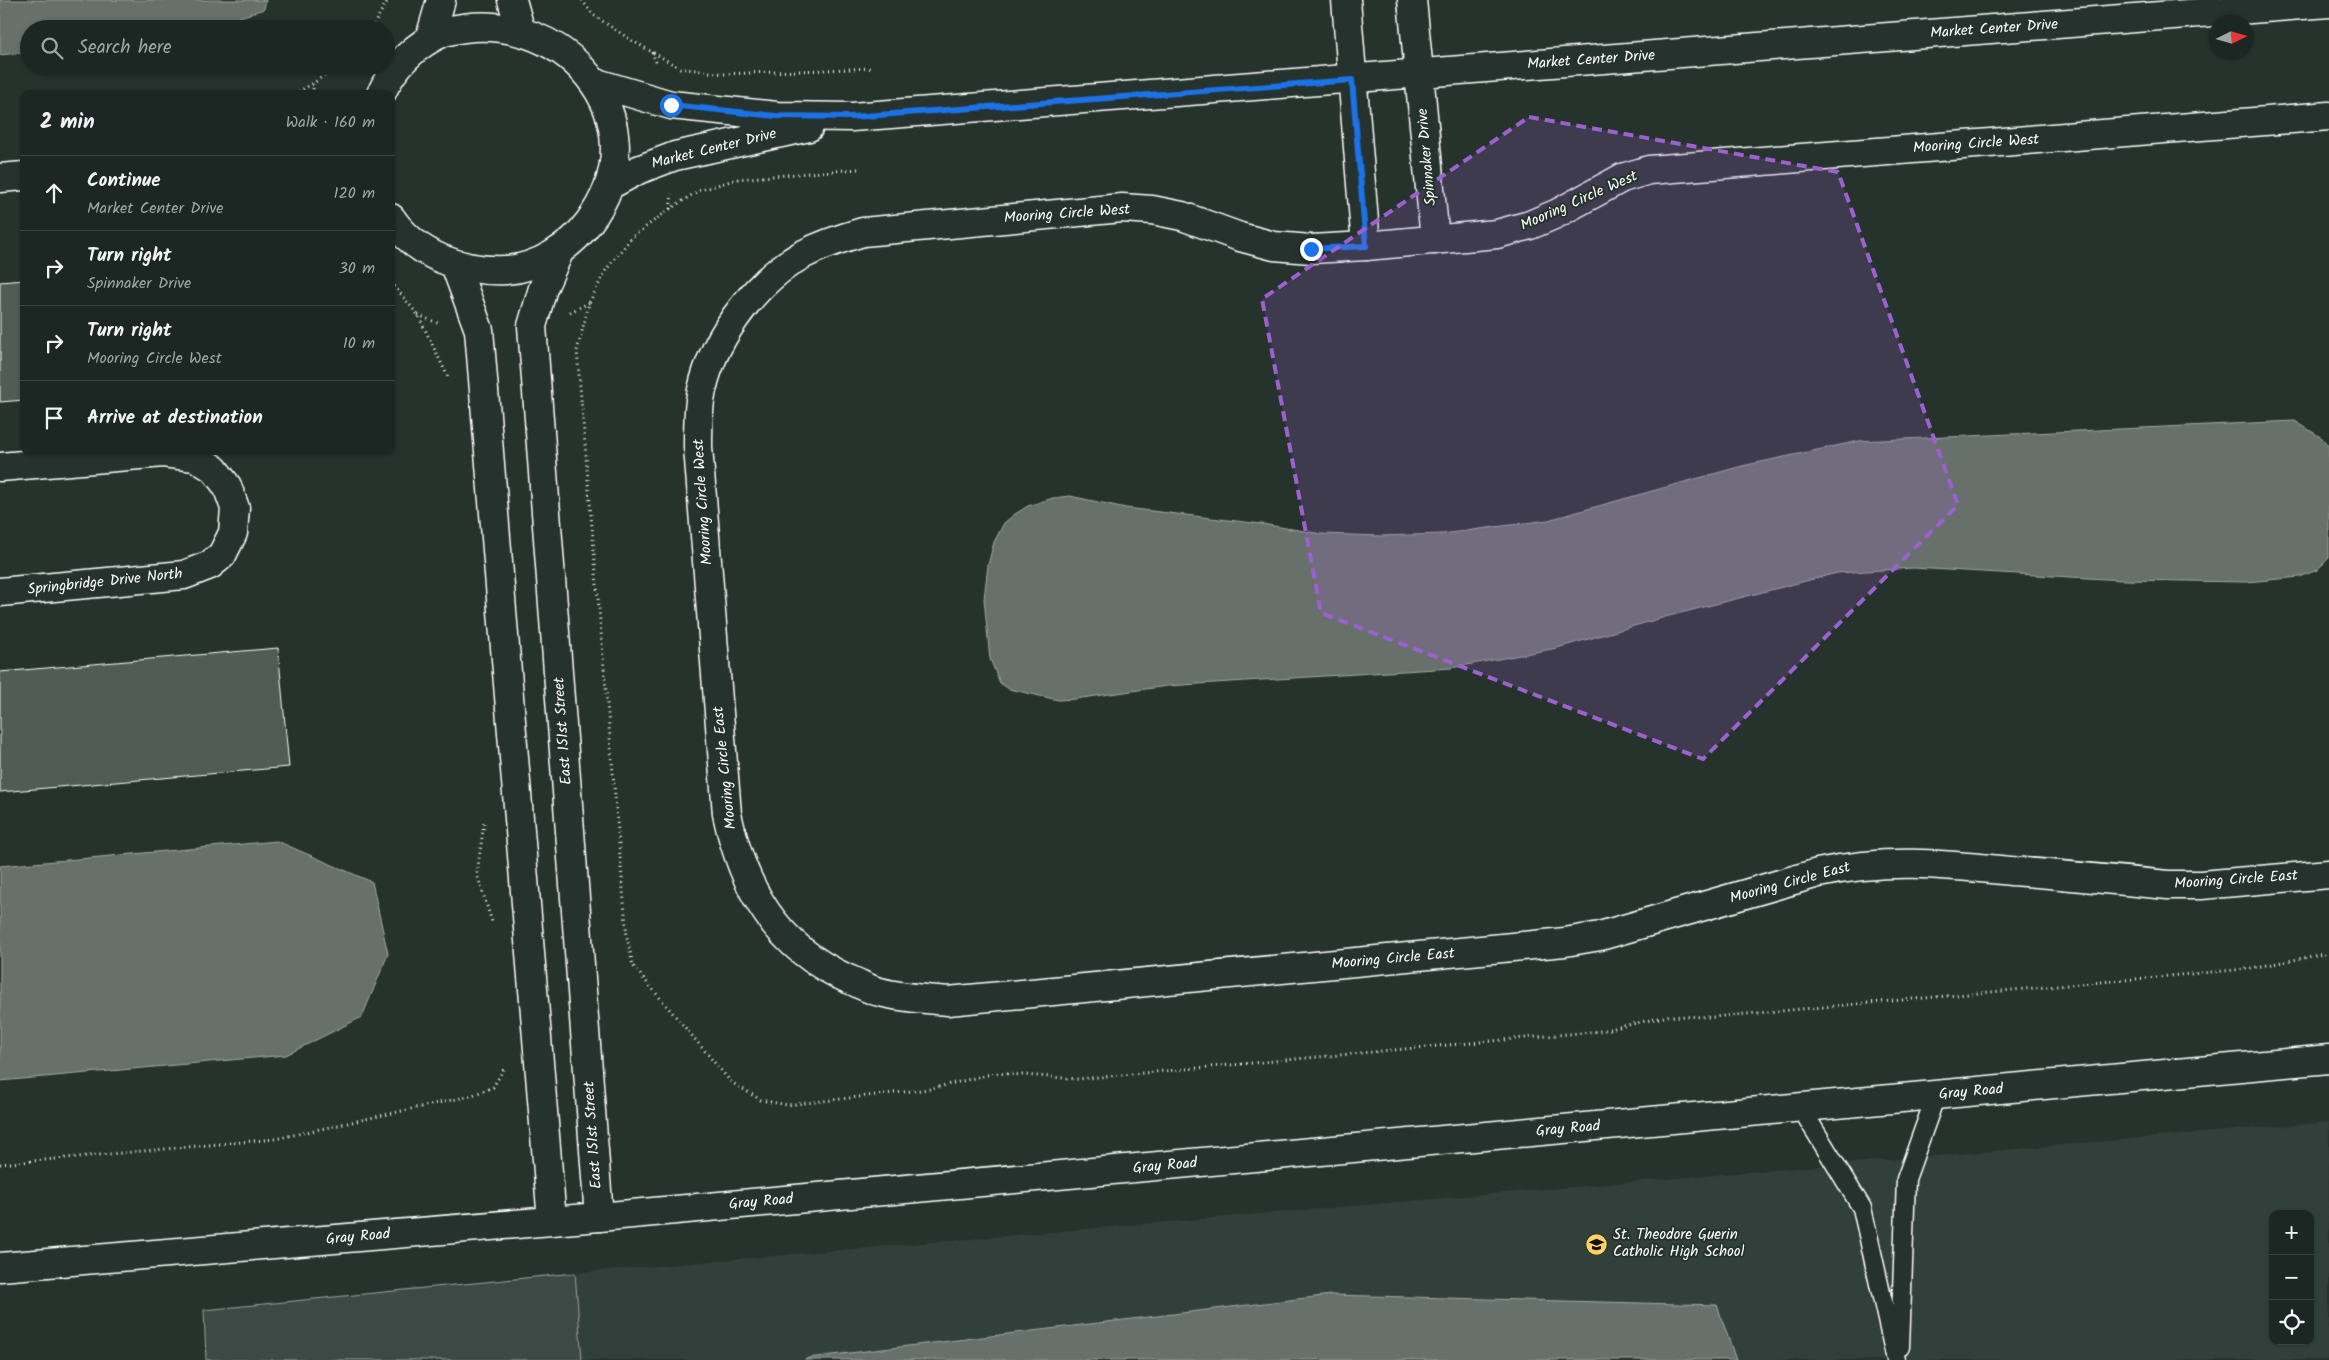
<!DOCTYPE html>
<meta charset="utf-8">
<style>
body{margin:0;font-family:Kalam,sans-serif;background:#29322f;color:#f1f3f6}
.controls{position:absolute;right:15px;bottom:15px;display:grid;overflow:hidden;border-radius:10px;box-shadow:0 1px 4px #0004}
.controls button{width:45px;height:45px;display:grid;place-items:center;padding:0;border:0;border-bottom:1px solid #3a4340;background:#1c2622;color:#f1f3f6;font:25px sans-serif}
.compass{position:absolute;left:2209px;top:15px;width:45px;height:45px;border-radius:50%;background:#1c2622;box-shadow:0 1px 4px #0004;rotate:85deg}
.stop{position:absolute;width:15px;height:15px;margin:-11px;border:4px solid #1a73e8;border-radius:50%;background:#fff}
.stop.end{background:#1a73e8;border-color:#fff;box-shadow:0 1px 5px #0008}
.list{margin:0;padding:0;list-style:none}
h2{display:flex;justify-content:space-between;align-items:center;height:65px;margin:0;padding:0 20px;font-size:21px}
h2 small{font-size:16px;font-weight:400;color:#a0a5a5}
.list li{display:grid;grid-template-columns:32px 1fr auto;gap:15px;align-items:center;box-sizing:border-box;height:75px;padding:0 20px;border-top:1px solid #3a4340}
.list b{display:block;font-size:19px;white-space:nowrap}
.list p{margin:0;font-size:16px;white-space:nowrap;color:#a0a5a5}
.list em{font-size:16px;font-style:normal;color:#a0a5a5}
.icon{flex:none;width:28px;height:28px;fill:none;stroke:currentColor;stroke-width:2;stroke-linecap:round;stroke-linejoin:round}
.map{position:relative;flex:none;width:2329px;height:1360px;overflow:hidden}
.search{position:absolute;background:#1c2622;box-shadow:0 1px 4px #0004;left:20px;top:20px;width:375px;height:55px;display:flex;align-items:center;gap:12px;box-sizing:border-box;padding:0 18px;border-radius:28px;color:#a0a5a5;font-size:19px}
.panel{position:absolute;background:#1c2622;box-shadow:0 1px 4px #0004;left:20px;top:90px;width:375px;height:365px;border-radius:10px}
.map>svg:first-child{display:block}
</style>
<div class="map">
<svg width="2329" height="1360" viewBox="0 0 2329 1360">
<rect width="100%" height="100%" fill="#26332d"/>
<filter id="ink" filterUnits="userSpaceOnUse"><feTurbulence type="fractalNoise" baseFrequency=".02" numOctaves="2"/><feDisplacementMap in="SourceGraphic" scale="10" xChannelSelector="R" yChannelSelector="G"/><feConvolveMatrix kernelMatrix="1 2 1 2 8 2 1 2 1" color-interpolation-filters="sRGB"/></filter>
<g filter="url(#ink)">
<path fill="#333f3a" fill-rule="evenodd" d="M2329,1122V1360H582L575,1273ZM2273,1214H2310V1341H2273Z"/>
<polygon fill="#3e4944" stroke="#9ea4a2" points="575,1273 582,1360 206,1360 204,1310"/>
<g fill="#67706c" stroke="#a4a9a7">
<polygon points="0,0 266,0 264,9 205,29 29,29 29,52 0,55"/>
<polygon points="2295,421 2322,438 2329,447 2329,558 2317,570 2300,577 2247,582 2123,580 1913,568 1837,573 1669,616 1557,648 1451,668 1167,686 1075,699 1058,700 1009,689 1000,683 990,659 984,599 988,565 994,542 1004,523 1015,514 1028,506 1053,498 1070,496 1126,508 1262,524 1322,534 1381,536 1442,534 1548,520 1742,466 1859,441"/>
<polygon points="277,841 372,882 388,954 362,1017 286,1055 0,1081 0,866"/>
<polygon points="1331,1295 1717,1305 1736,1360 805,1360 808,1358"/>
</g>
<g fill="#515c57" stroke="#fff">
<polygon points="24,280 24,400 0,402 0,282"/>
<polygon points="278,648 289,767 0,792 0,672"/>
</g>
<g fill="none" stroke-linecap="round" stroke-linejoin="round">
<defs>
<g id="lane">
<polyline points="1801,1108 1862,1208 1896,1360"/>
<polyline points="1900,1347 1906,1179 1936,1095"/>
</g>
<g id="street">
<polyline points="1346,0 1366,246"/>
<polyline points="1412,0 1435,240"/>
<polyline points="600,84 671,105 777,116 852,117 2329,3"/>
<path d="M2329,116L1649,170L1622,178L1556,214L1530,225L1497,234L1366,246L1311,249L1274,246L1240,237L1182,216L1152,210L1122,208L863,232C842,238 821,245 802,255C752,283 708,345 700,401C698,416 698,432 698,447L727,814C743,888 776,947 848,979C859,983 869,990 880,992C903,998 926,999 948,1001L1565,942L1600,936L1818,873C1887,858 1942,864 2011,871C2064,875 2116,880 2168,885H2201L2329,874"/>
<polyline points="0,178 24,176"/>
<polyline points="610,185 638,170 675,156 809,127"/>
<polyline points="0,467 163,453 195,457 214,469 227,486 235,508 233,533 222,555 210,565 184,575 0,592"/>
</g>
<g id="secondary">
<polyline points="512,0 519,25"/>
<polyline points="430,38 441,0"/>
<path d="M381,94C393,66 416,44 444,32C561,0 665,120 589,222C571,247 538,268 506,270C462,272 417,256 391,218"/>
<polyline points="560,250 543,288 532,326 599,1217"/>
<polyline points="455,265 479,330 552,1221"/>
<polyline points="0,1267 599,1217 2329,1059"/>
</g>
</defs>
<use href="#lane" stroke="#fff" stroke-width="21"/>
<use href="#street" stroke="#fff" stroke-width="31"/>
<use href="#secondary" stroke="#fff" stroke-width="31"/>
<g stroke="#fff" stroke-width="3" stroke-dasharray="1 4" stroke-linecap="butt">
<polyline points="582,0 593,15 631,40 680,68 724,74 874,68"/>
<polyline points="371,29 388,0"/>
<polyline points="652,52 657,65"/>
<polyline points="294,94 314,83 336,66"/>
<polyline points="312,94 314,84"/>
<polyline points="858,169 737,179 698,191 670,209 632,237 606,270 589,303 577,351 627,937 633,966 731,1082 761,1100 787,1105 930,1089 995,1073 1078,1079 1601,1031 1668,1016 1713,1017 2246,969 2329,953"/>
<polyline points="670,209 672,194"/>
<polyline points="391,282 418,315 448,377"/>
<polyline points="570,312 589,303"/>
<polyline points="418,315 440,324"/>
<polyline points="484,823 477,874 492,922"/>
<polyline points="0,1164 275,1139 470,1096 493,1087 505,1067"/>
</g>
<use href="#lane" stroke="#26332d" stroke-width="18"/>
<use href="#street" stroke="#26332d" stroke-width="28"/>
<use href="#secondary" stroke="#26332d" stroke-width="28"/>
</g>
</g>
<g fill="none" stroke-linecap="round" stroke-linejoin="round" filter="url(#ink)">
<polyline stroke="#1a73e8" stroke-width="6" points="671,105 776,116 852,117 1352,80 1366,246 1311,249"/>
</g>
<path fill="#9c61cf" fill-opacity="0.2" stroke="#9c61cf" stroke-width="4" stroke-dasharray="10 6" stroke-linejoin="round" d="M1529,117L1838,172L1958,505L1703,759L1321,613L1262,299Z"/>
<defs>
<symbol id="school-disc" viewBox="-11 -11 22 22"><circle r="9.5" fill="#ffd166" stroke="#26332d"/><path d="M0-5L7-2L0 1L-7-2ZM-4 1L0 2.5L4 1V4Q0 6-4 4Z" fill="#111"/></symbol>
</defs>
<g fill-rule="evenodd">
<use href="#school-disc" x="1584" y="1232" width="25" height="25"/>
</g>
<g text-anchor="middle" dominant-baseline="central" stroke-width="4" stroke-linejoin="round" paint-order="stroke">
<g font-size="15" fill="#fff" stroke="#26332d">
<text transform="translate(1994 29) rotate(-4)">Market Center Drive</text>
<text transform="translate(1591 60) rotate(-4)">Market Center Drive</text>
<text transform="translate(1976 144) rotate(-4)">Mooring Circle West</text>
<text transform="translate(714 149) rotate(-14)">Market Center Drive</text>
<text transform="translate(1427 157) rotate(-95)">Spinnaker Drive</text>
<text transform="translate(1579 201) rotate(-24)">Mooring Circle West</text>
<text transform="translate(1067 214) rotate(-4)">Mooring Circle West</text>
<text transform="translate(703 502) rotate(-94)">Mooring Circle West</text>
<text transform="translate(105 582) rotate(-6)">Springbridge Drive North</text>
<text transform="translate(563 731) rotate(-94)">East 151st Street</text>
<text transform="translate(725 768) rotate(-96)">Mooring Circle East</text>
<text transform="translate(2236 880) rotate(-4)">Mooring Circle East</text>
<text transform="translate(1790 883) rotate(-15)">Mooring Circle East</text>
<text transform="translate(1393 959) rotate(-5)">Mooring Circle East</text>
<text transform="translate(1971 1092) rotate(-5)">Gray Road</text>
<text transform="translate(1568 1129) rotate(-5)">Gray Road</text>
<text transform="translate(593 1135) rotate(-94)">East 151st Street</text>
<text transform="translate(1165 1166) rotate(-5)">Gray Road</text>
<text transform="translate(761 1202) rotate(-5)">Gray Road</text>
<text transform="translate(358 1237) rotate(-5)">Gray Road</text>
</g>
<g font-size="15" fill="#fff" stroke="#26332d" text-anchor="start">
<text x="1613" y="1235">St. Theodore Guerin<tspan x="1613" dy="17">Catholic High School</tspan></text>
</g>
</g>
</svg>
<div class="controls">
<button>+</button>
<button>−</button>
<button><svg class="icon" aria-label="locate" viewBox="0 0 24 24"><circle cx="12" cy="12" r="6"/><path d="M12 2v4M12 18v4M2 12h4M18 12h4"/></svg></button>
</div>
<svg class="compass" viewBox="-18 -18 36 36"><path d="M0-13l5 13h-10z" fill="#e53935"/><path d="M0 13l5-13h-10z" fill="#a0a5a5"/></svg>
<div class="stop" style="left:671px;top:105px"></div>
<div class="stop end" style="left:1311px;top:249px"></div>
<div class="search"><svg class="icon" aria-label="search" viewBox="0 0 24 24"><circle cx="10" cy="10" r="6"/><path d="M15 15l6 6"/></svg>Search here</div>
<section class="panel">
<h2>2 min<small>Walk · 160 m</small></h2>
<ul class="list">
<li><svg class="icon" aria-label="ahead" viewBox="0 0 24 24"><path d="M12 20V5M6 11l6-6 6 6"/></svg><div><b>Continue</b><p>Market Center Drive</p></div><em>120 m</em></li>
<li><svg class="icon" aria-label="right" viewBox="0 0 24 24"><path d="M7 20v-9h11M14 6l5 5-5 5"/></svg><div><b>Turn right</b><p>Spinnaker Drive</p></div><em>30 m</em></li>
<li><svg class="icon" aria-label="right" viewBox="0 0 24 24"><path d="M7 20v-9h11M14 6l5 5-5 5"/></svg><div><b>Turn right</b><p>Mooring Circle West</p></div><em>10 m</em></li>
<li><svg class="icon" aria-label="arrive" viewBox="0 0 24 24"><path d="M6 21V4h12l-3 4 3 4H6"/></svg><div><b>Arrive at destination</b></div></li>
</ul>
</section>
</div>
